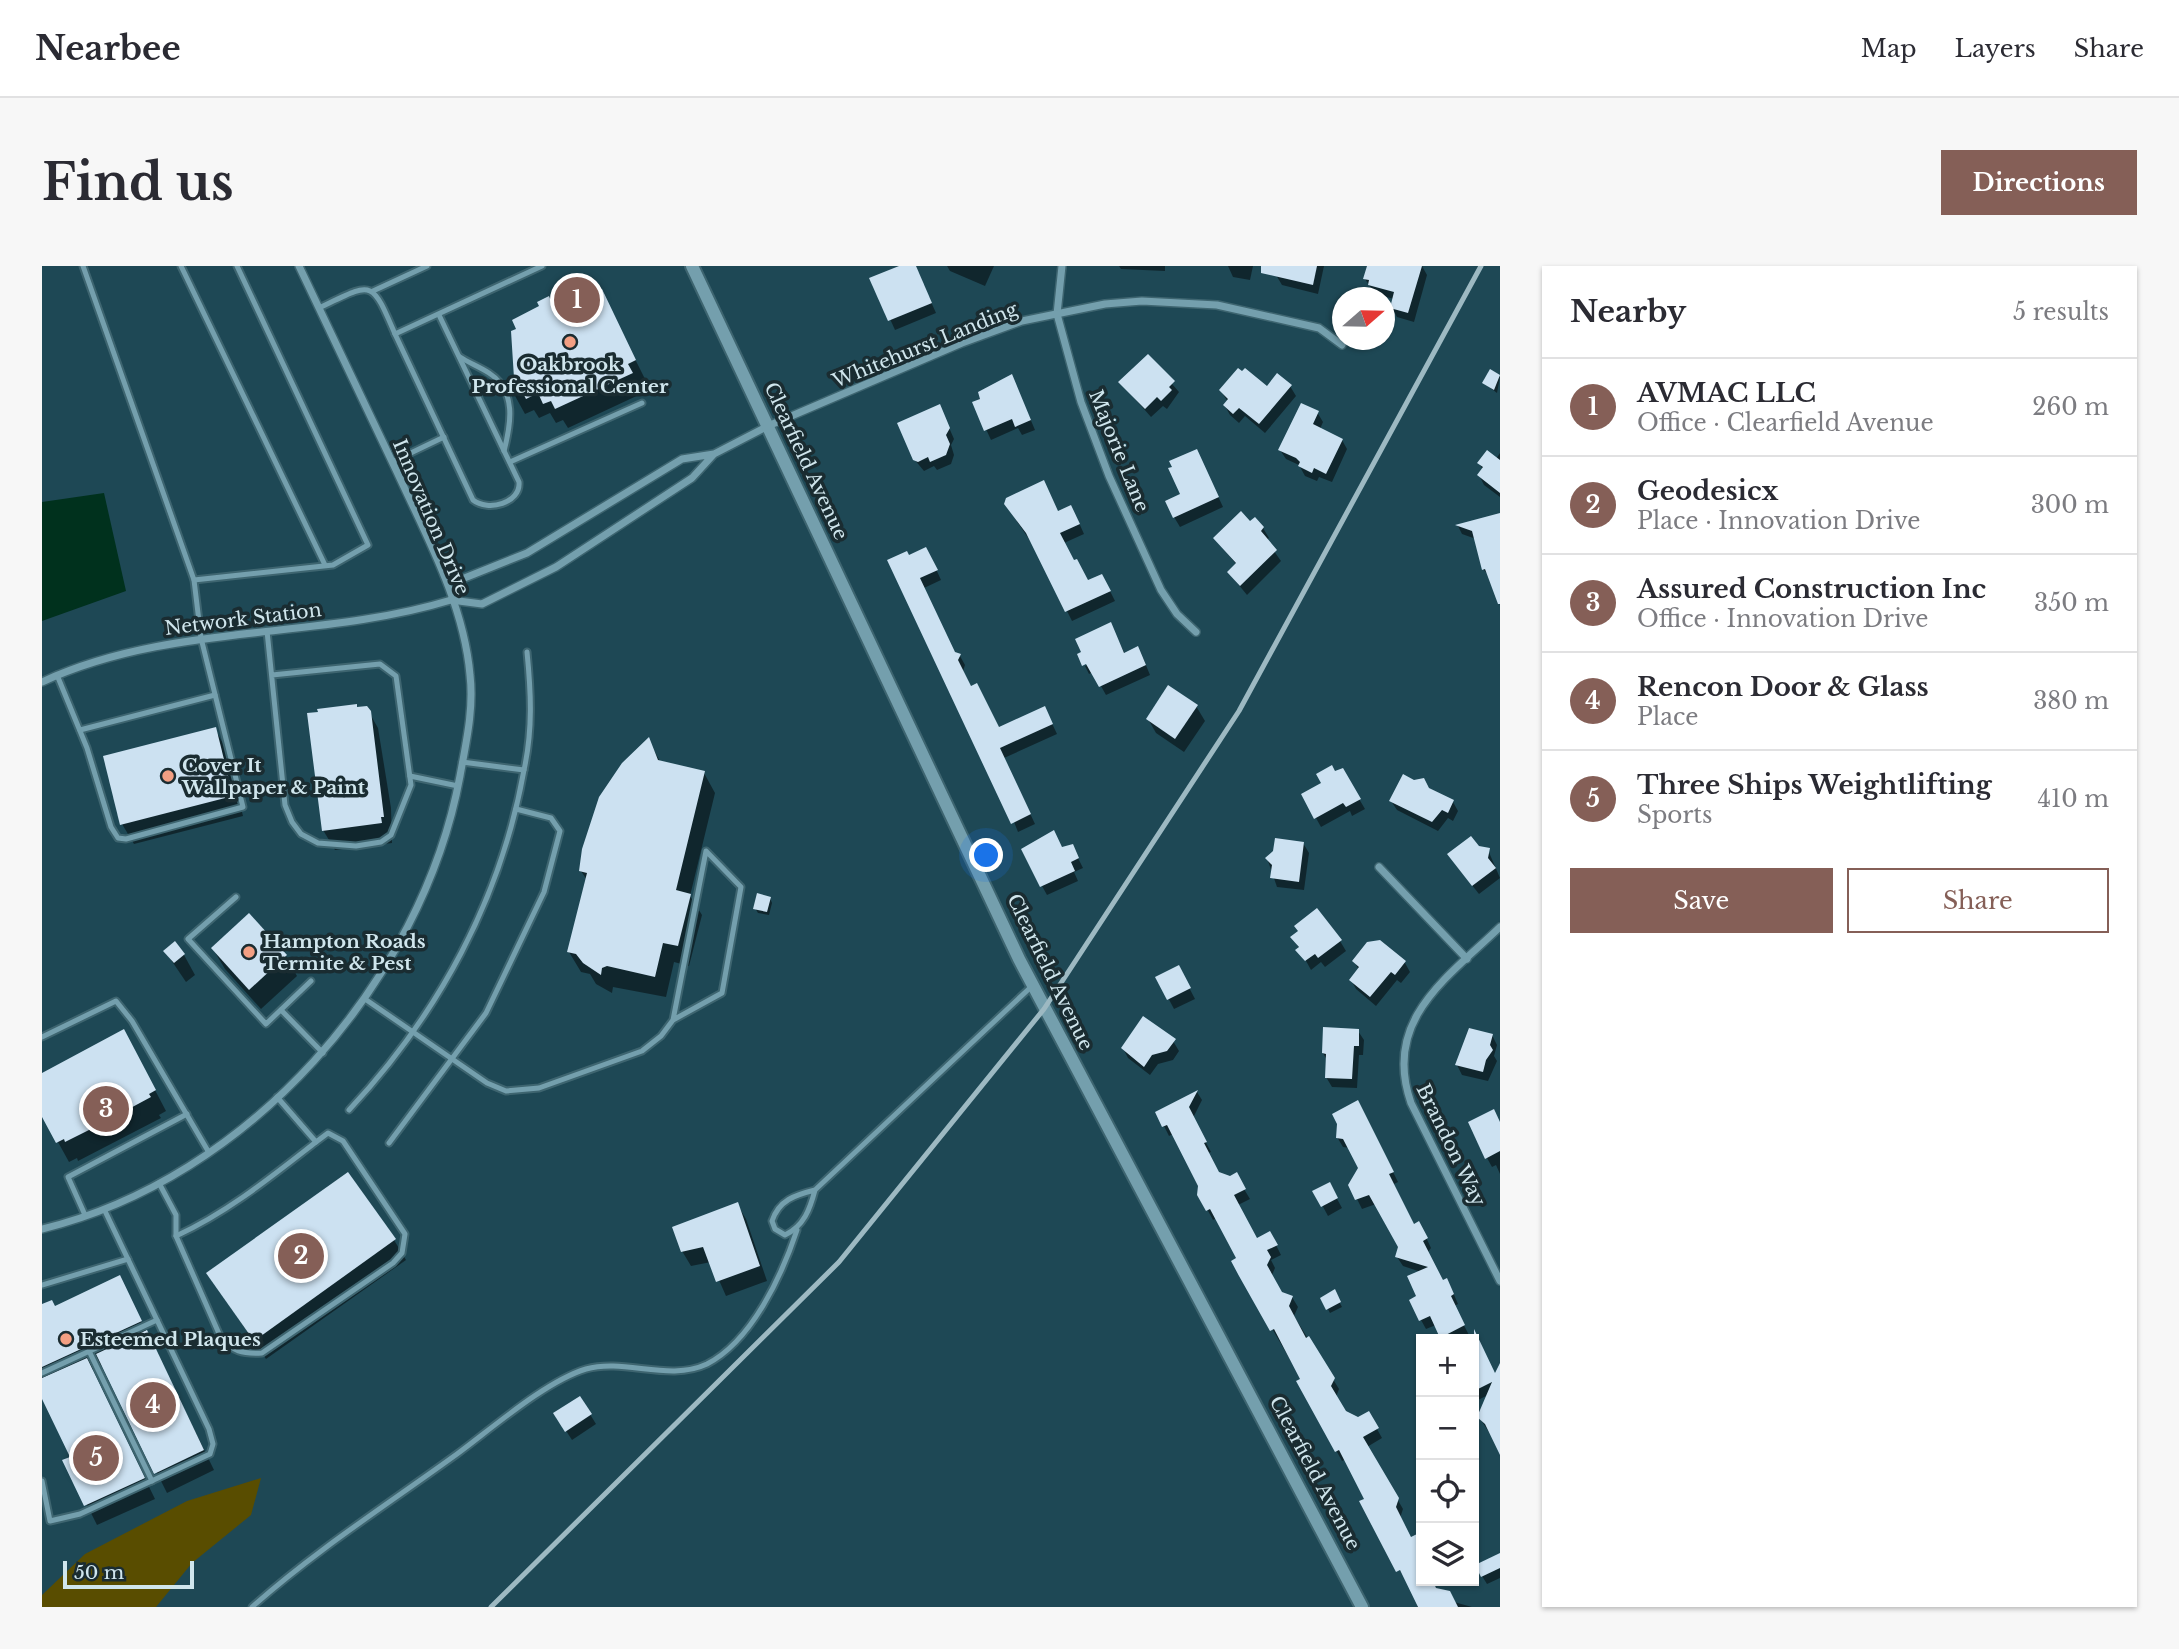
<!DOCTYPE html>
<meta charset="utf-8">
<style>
body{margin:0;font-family:"Libre Baskerville",serif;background:#f7f7f7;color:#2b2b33}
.controls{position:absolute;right:21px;bottom:21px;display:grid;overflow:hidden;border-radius:0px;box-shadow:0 2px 5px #0004}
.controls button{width:63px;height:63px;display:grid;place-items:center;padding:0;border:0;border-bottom:2px solid #e1e1e2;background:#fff;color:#2b2b33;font:35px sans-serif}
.compass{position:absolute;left:1290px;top:21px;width:63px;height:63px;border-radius:50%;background:#fff;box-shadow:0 2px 5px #0004;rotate:70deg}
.scale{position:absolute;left:21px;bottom:18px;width:131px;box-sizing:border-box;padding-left:7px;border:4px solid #d0e6ed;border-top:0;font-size:19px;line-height:24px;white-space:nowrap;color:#d0e6ed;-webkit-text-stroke:5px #1a2c31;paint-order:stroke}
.you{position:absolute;left:945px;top:590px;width:24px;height:24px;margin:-18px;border:5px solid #fff;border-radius:50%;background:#1a73e8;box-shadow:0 0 0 10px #1a73e833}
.badge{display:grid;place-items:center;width:46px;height:46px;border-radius:50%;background:#855f57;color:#fff;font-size:23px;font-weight:700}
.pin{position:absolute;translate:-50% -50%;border:4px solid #fff;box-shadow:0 2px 7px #0006}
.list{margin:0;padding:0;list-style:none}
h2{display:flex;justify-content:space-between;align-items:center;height:91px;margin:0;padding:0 28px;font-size:30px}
h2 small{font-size:23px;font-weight:400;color:#7c7c81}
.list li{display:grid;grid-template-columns:46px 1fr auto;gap:21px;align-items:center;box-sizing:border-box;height:98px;padding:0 28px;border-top:2px solid #e1e1e2}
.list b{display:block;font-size:26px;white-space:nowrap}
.list p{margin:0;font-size:23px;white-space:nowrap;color:#7c7c81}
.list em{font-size:23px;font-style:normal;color:#7c7c81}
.actions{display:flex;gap:14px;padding:21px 28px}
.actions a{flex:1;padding:16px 0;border:2px solid #855f57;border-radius:0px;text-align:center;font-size:24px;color:#855f57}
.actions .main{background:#855f57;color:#fff}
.icon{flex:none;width:38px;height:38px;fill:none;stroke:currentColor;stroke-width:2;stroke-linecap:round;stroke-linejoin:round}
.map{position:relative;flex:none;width:1458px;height:1341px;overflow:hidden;border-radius:0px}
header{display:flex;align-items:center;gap:42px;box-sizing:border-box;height:98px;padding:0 35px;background:#fff;border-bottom:2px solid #e1e1e2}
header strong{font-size:33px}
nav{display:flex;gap:38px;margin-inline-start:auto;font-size:24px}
.intro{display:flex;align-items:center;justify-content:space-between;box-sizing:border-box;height:168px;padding:0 42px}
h1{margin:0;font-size:49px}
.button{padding:18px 32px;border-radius:0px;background:#855f57;color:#fff;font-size:24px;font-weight:700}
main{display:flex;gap:42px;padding:0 42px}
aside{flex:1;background:#fff;border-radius:0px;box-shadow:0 2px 5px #0004}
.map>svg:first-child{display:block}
</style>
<header>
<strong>Nearbee</strong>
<nav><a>Map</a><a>Layers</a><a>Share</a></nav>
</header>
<div class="intro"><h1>Find us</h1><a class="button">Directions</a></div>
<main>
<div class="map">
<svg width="1458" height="1341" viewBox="0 0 1458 1341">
<rect width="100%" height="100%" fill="#1e4855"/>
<polygon fill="#594d00" points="219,1212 209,1249 150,1297 114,1341 0,1341 0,1329 43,1288 145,1235"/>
<polygon fill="#00311d" points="62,227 84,325 0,355 0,236"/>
<g fill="#0007">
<polygon points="864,0 873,0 894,47 853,64 830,13"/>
<polygon points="905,0 952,0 943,20 908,5"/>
<polygon points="1077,0 1123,0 1123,5 1079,3"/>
<polygon points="1186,0 1211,0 1208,14 1191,11"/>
<polygon points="1236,0 1282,0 1276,28 1240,19 1234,9"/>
<polygon points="1327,0 1380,0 1385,9 1372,56 1355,51 1350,42 1352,33 1333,28 1323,13"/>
<polygon points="559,25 604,115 596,118 601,127 526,162 521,154 514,157 508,147 497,152 492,144 483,148 472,128 474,113 509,37"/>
<polygon points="1106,90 1137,126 1125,143 1121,140 1109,151 1078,116"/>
<polygon points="1449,105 1458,111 1455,127 1442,117"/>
<polygon points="970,110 993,164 980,169 976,162 949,174 932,137"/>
<polygon points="1248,120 1254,130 1223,167 1203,150 1197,157 1188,149 1183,140 1186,136 1179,125"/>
<polygon points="1275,146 1281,156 1278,163 1300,174 1305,183 1290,216 1277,211 1275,215 1263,210 1257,199 1244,193 1238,184"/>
<polygon points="902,150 912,173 909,179 912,189 909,198 895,204 892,200 882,205 872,193"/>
<polygon points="1458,187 1458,231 1442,219 1437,209 1441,204 1437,197 1454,193"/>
<polygon points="1159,194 1181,241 1138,261 1132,251"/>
<polygon points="1016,247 1034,250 1042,268 1022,277 1032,297 1046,316 1065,319 1073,335 1030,355 995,285 970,248"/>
<polygon points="1458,249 1458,339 1449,312 1441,303 1434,273 1420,268 1416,260"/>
<polygon points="1221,262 1227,272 1224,274 1239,295 1205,329 1187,307 1195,299 1173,273"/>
<polygon points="867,291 889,292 899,314 882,322 913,388 918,390 923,399 921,405 929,422 957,463 1007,451 1015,468 962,492 993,558 976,566"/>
<polygon points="1073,368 1083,388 1101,392 1108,409 1064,429 1051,406 1047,408 1043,400 1053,395"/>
<polygon points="1154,440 1163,455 1142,486 1114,467 1106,453"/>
<polygon points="324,441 336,462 349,542 350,577 293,584 281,564"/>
<polygon points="173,463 184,483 201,550 92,578 80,558"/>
<polygon points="606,474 619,497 662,507 673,527 648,630 660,649 647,700 632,696 624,731 571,721 570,727 554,718 548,708 539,706 527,686 545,614 539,605"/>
<polygon points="1300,504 1323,543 1310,550 1308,545 1279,561 1261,529"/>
<polygon points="1387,524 1411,536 1416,545 1411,555 1406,552 1396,565 1355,544 1349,535"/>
<polygon points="1261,577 1267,587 1262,624 1235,621 1225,592"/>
<polygon points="1436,582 1446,584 1458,612 1437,628 1413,598"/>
<polygon points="1020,583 1035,590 1041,602 1032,606 1036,615 1005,629 1000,620"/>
<polygon points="728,632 730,637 727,649 716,647 713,642"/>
<polygon points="207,650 244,690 255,710 219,743 183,703 171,683"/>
<polygon points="1251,671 1298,675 1304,685 1283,701 1279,696 1269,704"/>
<polygon points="123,685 142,689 153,709 144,716"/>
<polygon points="1312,695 1363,697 1368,706 1359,717 1355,714 1334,740 1314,723 1309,714 1317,704"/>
<polygon points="1141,710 1153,733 1132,743 1115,711"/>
<polygon points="1316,765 1322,774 1321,789 1317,789 1315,822 1290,821 1284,811 1285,794 1281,787"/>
<polygon points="1450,769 1455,779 1452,790 1455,795 1446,815 1420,809 1415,799"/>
<polygon points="1131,775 1137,785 1131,794 1116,798 1108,809 1086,792 1081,782"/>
<polygon points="93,786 124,845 117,849 119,852 36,895 35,892 27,896 0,847 0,809"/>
<polygon points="1155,826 1160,834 1151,852 1169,886 1166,887 1176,908 1199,918 1208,933 1196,939 1215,974 1233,977 1239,989 1229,994 1233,1002 1230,1009 1239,1028 1250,1031 1256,1041 1252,1050 1297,1123 1294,1131 1303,1146 1316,1153 1326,1147 1340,1172 1325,1181 1361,1243 1358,1252 1369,1273 1379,1270 1379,1315 1390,1315 1395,1324 1412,1336 1430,1341 1375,1341 1376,1335 1326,1250 1324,1233 1304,1193 1300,1195 1256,1116 1260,1114 1199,1009 1196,993 1175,952 1171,954 1158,930 1160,928 1131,868 1127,870 1115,846"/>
<polygon points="1321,846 1356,916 1352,918 1372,960 1382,967 1389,982 1386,986 1401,1016 1410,1024 1416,1038 1412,1040 1429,1073 1401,1073 1394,1059 1384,1063 1379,1054 1377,1031 1379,1006 1361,1000 1355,991 1358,981 1334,938 1320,943 1308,919 1318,902 1308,882 1301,881 1295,871"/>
<polygon points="1457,855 1458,856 1458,908 1454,899 1450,901 1445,892"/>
<polygon points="1287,918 1300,942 1286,950 1273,926"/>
<polygon points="695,938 704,953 725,1015 684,1030 669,996 649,1000 640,985"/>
<polygon points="352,974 364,994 224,1093 166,1008"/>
<polygon points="78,1012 172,1204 125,1227 61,1099 50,1104 113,1233 55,1259 23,1195 30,1192 0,1129 0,1040 13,1042"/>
<polygon points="1292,1026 1300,1041 1288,1047 1280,1032"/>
<polygon points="1432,1079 1458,1121 1458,1183 1437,1151 1446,1129 1436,1134 1432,1128"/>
<polygon points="538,1132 554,1158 530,1174 519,1157"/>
<polygon points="1458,1288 1458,1312 1445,1318 1440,1310"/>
</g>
<g fill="#cce1f1">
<polygon points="857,0 874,0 890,37 846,55 827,12"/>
<polygon points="1219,0 1275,0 1271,19 1219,7"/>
<polygon points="1325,0 1380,0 1366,47 1348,42 1352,26 1326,19 1327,14 1321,13"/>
<polygon points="548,17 552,26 560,23 594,94 586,98 591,107 513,143 509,135 501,138 496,127 484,133 480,125 470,129 463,115 472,112 469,65 474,63 470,54 497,40 495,36 507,30 509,35"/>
<polygon points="1106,88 1133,115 1127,121 1130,124 1119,135 1115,131 1103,143 1076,116"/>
<polygon points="1196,102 1200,105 1203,102 1225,120 1235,107 1250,119 1217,158 1197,142 1191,148 1181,139 1186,133 1177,124"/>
<polygon points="1448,103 1458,109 1452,124 1440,117"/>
<polygon points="970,108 989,154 973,161 970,153 942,165 930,136 938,133 936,126"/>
<polygon points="1259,137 1277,145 1271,158 1301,173 1284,208 1272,202 1270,207 1256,200 1258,196 1254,192 1236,184"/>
<polygon points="898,138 908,162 904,169 908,178 904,189 888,196 886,191 876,196 871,194 855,157"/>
<polygon points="1155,183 1177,231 1131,252 1123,235 1138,228 1126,202 1130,201 1127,195"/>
<polygon points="1445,184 1458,194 1458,227 1435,209 1441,201 1435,197"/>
<polygon points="1002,214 1016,245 1029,239 1038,258 1018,267 1032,294 1035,293 1046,314 1060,308 1069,325 1023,346 984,267 962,238 964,232"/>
<polygon points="1199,245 1208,255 1213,251 1222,261 1219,265 1235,284 1198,320 1185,306 1194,297 1171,272"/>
<polygon points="1458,247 1458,338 1456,338 1443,303 1440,304 1430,265 1413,259"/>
<polygon points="884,281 896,304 878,312 913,386 919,388 916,394 929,420 935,417 957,461 1003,440 1011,458 958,482 989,548 969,558 845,294 865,285 867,289"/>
<polygon points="1069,356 1082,387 1096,380 1104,399 1057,421 1044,398 1040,400 1035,388 1039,386 1033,373"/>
<polygon points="1126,419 1156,439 1133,473 1104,453"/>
<polygon points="315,438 315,441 325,440 329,445 342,551 339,551 340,557 280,565 265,447 276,446 275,443"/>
<polygon points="174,461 191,530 78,559 61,490"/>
<polygon points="607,471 616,494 663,505 634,624 649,628 636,680 621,677 613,711 565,700 560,702 559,709 541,697 534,688 525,686 545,607 537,605 540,583 557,531 580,497"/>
<polygon points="1290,499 1293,505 1301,502 1319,533 1304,541 1301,537 1272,553 1259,528 1279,517 1274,508"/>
<polygon points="1361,508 1372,514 1382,512 1387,522 1412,534 1406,547 1400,544 1390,556 1347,535"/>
<polygon points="1012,564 1020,581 1031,578 1037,592 1029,596 1033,605 998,621 979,583"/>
<polygon points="1429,570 1437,580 1448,582 1446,592 1454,602 1430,620 1405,588"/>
<polygon points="1233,572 1262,576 1257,616 1228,612 1230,599 1223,592 1231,585"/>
<polygon points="715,627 729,631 725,646 711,643"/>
<polygon points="1275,642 1300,674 1276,692 1273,688 1263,695 1253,684 1257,681 1248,671 1256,665 1252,660"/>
<polygon points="207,647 245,689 207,724 169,682"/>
<polygon points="1338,674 1364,695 1353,709 1349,706 1328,731 1307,714 1317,701 1310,695 1325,676"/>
<polygon points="133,675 143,688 132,697 121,685"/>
<polygon points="1137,699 1149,722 1125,734 1113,711"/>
<polygon points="1101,750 1134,773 1125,785 1110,789 1102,801 1079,782"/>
<polygon points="1281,761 1317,763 1317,780 1312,780 1310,813 1283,812 1284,788 1280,787"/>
<polygon points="1427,762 1451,768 1448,779 1451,784 1444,794 1441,806 1413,799"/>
<polygon points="82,763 114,824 107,828 109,831 57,859 23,876 22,873 14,877 0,851 0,807"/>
<polygon points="1156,824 1147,841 1165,876 1162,877 1177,906 1188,910 1195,906 1204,923 1192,929 1215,972 1228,965 1236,979 1225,984 1229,991 1225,999 1240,1026 1251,1030 1247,1040 1264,1072 1267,1070 1293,1112 1289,1120 1304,1145 1316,1151 1327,1145 1337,1162 1321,1171 1357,1232 1354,1241 1369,1271 1379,1266 1379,1315 1391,1315 1394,1322 1408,1325 1416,1341 1376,1341 1358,1304 1354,1306 1317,1235 1322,1233 1297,1184 1293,1186 1254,1115 1258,1113 1232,1063 1228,1065 1197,1010 1189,995 1194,992 1168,943 1164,945 1155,929 1156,920 1125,859 1120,861 1113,846"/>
<polygon points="1316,834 1352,906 1347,908 1372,958 1377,955 1386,972 1381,975 1401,1014 1405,1012 1412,1028 1409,1030 1423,1059 1398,1072 1388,1050 1377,1055 1367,1034 1374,1030 1365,1010 1386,1001 1353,991 1356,981 1327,929 1313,934 1306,919 1316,902 1301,873 1294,872 1295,858 1290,848"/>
<polygon points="1452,843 1458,856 1458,885 1443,893 1426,856"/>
<polygon points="306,906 354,973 212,1075 164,1007"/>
<polygon points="1288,916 1296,932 1279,941 1270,925"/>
<polygon points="696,936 718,1000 674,1016 661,981 639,986 630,961"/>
<polygon points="78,1009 100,1055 0,1101 0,1038 10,1034 13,1040"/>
<polygon points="1293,1023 1299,1036 1284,1044 1278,1032"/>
<polygon points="1432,1063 1453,1107 1458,1097 1458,1189 1443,1158 1435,1151 1450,1116 1432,1125"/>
<polygon points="105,1064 162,1184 112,1208 54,1088"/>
<polygon points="45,1092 103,1212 42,1240 20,1194 28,1191 0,1133 0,1112"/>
<polygon points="538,1130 550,1148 523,1166 511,1147"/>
<polygon points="1458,1287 1458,1302 1439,1311 1433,1299"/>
</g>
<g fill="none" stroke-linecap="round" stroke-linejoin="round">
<defs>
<g id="service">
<polyline points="139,0 283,299"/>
<polyline points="331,25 385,0"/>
<path d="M277,42C331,16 329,12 353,68L500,0"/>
<path d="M353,68L431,234C446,246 479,237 477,216L397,49"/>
<path d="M418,91C427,97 438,101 447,107C475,125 469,158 462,185"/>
<polyline points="350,196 402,171"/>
<polyline points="468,196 600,137"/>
<polyline points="152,314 291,299 326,279 195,0"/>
<polyline points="225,365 243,539 250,556 259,568 276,577 314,580 339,576 349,569 369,519 354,410 338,398 230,409"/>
<polyline points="15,409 45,482 69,561 76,572 84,573 201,541 159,372 152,314 41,0"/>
<polyline points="38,464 173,429"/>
<path d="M420,496L482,504C491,463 489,426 485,386"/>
<polyline points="368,510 416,520"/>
<polyline points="194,631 146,673 224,758 269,715"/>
<polyline points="323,733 445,817 464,825 497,822 600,785 619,770 631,754 664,585 699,621 680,727 631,754"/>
<polyline points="239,744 281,787"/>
<polyline points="0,771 74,735 90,755 166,885"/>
<path d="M307,844C396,749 459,633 482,504"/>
<polyline points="347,877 444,747 502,626 518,565 509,552 474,543"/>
<path d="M117,917L134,949V970L178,1070C191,1086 200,1088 220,1087L351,997L360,987L363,968L301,875L286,867L274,876L235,831"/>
<path d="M773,924C753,929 737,934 730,955L733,963L743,969C762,960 768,943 773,924L990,720"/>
<polyline points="43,949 26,911 145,848"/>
<path d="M134,970C186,946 229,911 274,876"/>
<polyline points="0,1019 86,993"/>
<polyline points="47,1085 110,1215"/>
<polyline points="0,1107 115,1054"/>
<polyline points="0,1215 8,1255 38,1248 168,1188 171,1178 167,1163 62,943"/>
<path d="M210,1341C274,1284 346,1238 415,1188C449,1163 504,1115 544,1103C583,1092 627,1116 665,1098C710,1075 740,1009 755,964"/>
</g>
<g id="minor">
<polyline points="1020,0 1015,48 1039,136 1067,210 1119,324 1135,348 1154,366"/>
<polyline points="672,188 650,212 514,301 440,338 409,334 420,313 485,287 640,193 672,188 726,160 920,77 980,55 1063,38 1100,35 1175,39 1277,62 1300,79"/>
<path d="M0,416C129,356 275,375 409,334"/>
<polyline points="1337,601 1425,693"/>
<path d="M1458,661C1405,712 1340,754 1369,837L1458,1015"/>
<path d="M0,963C206,913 380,716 418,510C424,477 432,443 428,409C422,338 384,269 355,206C322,137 290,68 257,0"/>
</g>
<polyline id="tertiary" points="650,0 977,693 1320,1341"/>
</defs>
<use href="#service" stroke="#3e6570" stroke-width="9"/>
<use href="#minor" stroke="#3e6570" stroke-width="10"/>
<use href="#tertiary" stroke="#3e6570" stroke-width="16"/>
<use href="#service" stroke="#749fad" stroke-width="5"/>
<use href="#minor" stroke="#749fad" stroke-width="7"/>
<use href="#tertiary" stroke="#749fad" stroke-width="12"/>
<polyline stroke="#9db9c2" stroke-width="5" points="449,1341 797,996 1002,743 1197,445 1439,0"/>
</g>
<g fill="#f39f83" stroke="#1a2c31" stroke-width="2.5">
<circle cx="528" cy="76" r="7"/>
<circle cx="126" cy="510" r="7"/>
<circle cx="207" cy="686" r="7"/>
<circle cx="24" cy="1073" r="7"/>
</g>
<g text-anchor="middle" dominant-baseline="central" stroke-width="7" stroke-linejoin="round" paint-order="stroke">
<g font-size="19" fill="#d0e6ed" stroke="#1a2c31">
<text transform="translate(883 79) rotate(-22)">Whitehurst Landing</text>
<text transform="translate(1077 185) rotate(68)">Majorie Lane</text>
<text transform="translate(764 195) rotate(65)">Clearfield Avenue</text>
<text transform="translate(389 251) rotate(67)">Innovation Drive</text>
<text transform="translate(201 353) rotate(-7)">Network Station</text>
<text transform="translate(1008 706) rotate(64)">Clearfield Avenue</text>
<text transform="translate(1409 879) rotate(64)">Brandon Way</text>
<text transform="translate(1273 1207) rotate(62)">Clearfield Avenue</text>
</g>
<g font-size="19" font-weight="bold" fill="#d0e6ed" stroke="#1a2c31" text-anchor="start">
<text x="528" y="98" text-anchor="middle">Oakbrook<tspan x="528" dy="22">Professional Center</tspan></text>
<text x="140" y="499">Cover It<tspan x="140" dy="22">Wallpaper &amp; Paint</tspan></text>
<text x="221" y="675">Hampton Roads<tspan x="221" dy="22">Termite &amp; Pest</tspan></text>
<text x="38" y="1073">Esteemed Plaques</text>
</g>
</g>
</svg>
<div class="controls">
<button>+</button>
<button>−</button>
<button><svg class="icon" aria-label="locate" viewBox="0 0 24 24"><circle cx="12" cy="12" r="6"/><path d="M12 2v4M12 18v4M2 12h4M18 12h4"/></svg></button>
<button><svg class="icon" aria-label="layers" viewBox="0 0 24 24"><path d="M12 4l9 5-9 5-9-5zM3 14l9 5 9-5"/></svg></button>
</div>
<svg class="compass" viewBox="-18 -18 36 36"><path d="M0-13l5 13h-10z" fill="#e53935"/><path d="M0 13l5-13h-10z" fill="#7c7c81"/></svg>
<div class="scale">50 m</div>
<div class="you"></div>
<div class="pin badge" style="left:535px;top:34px">1</div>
<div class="pin badge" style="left:259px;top:990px">2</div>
<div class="pin badge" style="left:64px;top:843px">3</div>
<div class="pin badge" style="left:111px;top:1139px">4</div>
<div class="pin badge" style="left:54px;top:1192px">5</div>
</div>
<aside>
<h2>Nearby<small>5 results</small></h2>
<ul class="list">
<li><span class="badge">1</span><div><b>AVMAC LLC</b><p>Office · Clearfield Avenue</p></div><em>260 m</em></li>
<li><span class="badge">2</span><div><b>Geodesicx</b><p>Place · Innovation Drive</p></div><em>300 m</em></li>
<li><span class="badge">3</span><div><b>Assured Construction Inc</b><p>Office · Innovation Drive</p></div><em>350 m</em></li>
<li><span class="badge">4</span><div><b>Rencon Door &amp; Glass</b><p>Place</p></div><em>380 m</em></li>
<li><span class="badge">5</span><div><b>Three Ships Weightlifting</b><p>Sports</p></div><em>410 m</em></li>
</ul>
<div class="actions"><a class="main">Save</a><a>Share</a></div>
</aside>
</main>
